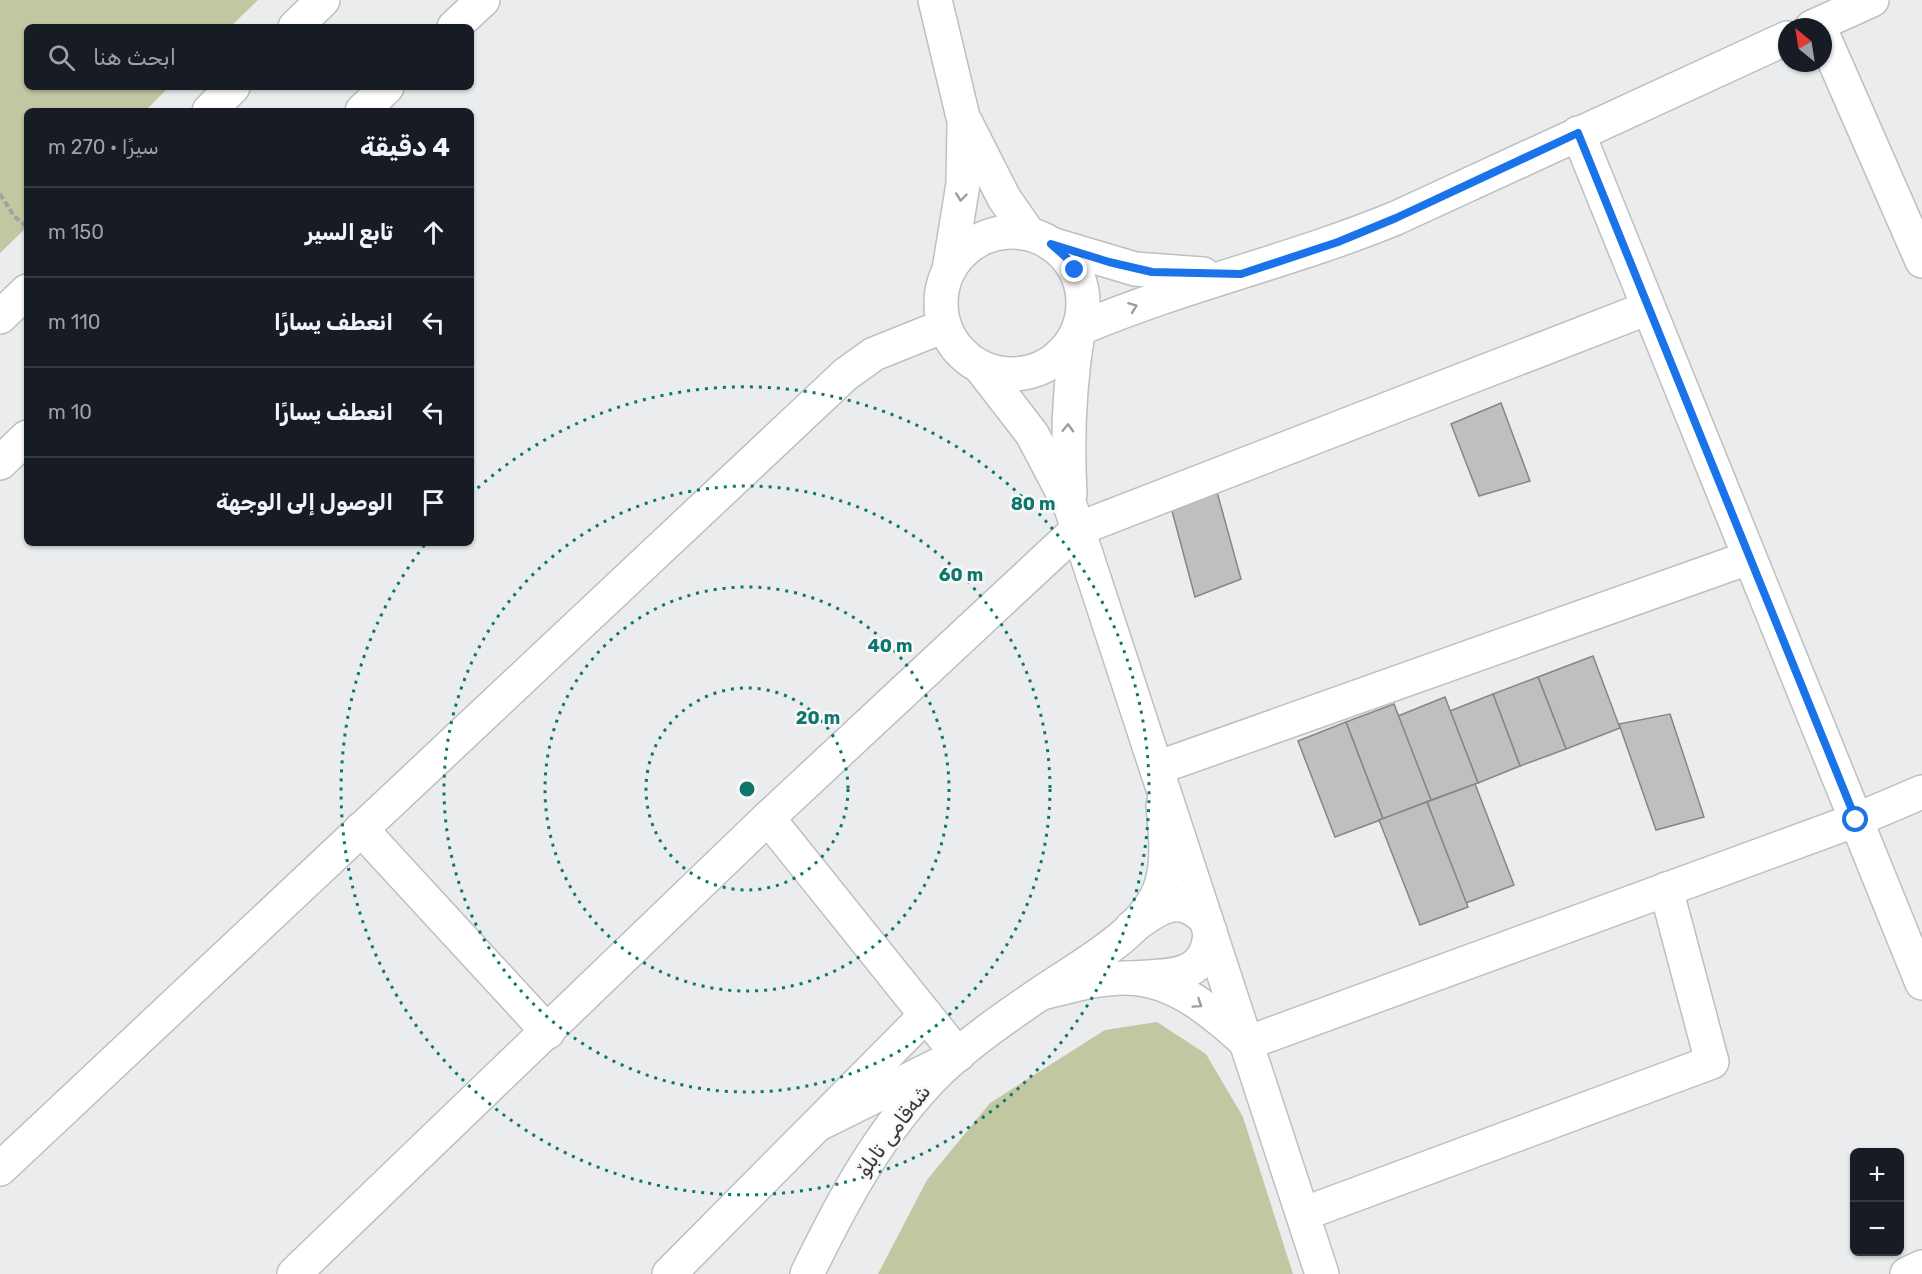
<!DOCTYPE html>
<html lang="ar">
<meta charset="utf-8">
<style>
body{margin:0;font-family:Rubik,"Noto Sans Arabic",sans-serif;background:#242831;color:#f1f3f6;direction:rtl}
.controls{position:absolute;right:18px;bottom:18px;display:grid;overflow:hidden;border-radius:9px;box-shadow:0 2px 4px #0004}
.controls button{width:54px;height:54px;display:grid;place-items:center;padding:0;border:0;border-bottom:2px solid #363941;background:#171b24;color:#f1f3f6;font:30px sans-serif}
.compass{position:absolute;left:1778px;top:18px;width:54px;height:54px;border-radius:50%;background:#171b24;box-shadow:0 2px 4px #0004;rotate:330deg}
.stop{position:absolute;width:18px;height:18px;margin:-14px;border:4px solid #1a73e8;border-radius:50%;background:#fff}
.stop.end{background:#1a73e8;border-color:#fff;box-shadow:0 2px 6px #0008}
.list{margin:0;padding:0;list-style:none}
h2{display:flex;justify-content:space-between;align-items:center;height:78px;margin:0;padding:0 24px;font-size:26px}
h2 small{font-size:20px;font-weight:400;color:#9ea1a6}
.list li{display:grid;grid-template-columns:39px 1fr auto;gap:18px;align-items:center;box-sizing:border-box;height:90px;padding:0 24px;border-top:2px solid #363941}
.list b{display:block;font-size:22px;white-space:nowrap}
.list em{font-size:20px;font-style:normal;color:#9ea1a6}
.icon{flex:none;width:33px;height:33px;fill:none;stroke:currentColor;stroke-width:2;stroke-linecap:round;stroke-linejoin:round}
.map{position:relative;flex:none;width:1922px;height:1274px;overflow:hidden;direction:ltr}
.search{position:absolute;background:#171b24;box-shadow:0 2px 4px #0004;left:24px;top:24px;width:450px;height:66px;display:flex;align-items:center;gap:15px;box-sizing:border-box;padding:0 21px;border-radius:9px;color:#9ea1a6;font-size:22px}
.panel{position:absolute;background:#171b24;box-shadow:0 2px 4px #0004;left:24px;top:108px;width:450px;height:438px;border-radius:9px;direction:rtl}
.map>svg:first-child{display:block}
</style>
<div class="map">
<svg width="1922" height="1274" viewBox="0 0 1922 1274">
<rect width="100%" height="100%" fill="#ebeced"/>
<g fill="#c1c8a1">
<polygon points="0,0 258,0 230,27 27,27 27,87 169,87 145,111 27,111 27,227 0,253"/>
<polygon points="1157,1022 1206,1054 1243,1117 1293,1274 878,1274 927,1180 990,1103 1105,1030"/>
</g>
<g fill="#c0bfbe" stroke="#878685" stroke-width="1.5">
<polygon points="1501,403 1530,481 1479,496 1451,424"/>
<polygon points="1217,492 1241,579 1195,597 1172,511"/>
<polygon points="1593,656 1620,728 1566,749 1538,677"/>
<polygon points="1538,677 1566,749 1520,766 1493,694"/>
<polygon points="1493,694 1520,766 1478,783 1450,711"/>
<polygon points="1445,697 1478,783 1431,800 1398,716"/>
<polygon points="1394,704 1431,800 1383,819 1346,722"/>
<polygon points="1670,714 1704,817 1656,830 1619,724"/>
<polygon points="1346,722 1383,819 1335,837 1298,741"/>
<polygon points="1475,784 1514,885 1466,903 1427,802"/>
<polygon points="1427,802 1468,907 1420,925 1379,820"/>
</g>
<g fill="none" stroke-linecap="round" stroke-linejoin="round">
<defs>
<g id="minor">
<polyline points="1812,27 1872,0"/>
<polyline points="1823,35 1922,261"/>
<polyline points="1578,133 1922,983"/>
<polyline points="1051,244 1135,269 1203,274"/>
<path d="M1079,329C1182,285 1292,261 1396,218L1787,38"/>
<polyline points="1157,768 1748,558"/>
<polyline points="768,818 958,1055 819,1124"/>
<polyline points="361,829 548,1032"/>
<path d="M1042,993C1069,987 1099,977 1128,978C1175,979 1214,1013 1247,1043L1856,820L1922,792"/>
<polyline points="0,1169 846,374 874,354 944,326"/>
<polyline points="1303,1214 1712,1062 1666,889"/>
<polyline points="294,1274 768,818 1078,529 1648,308"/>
<polyline points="669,1274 926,1015"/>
<path d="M807,1274C843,1200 881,1128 940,1070C971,1041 1006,1017 1041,993C1080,966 1149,931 1162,882C1169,857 1165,830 1163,805"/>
<polyline points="1907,1274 1922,1267"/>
</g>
<g id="major">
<polyline points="935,0 963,117 1004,198 1029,234"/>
<circle cx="1012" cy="303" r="71"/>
<polyline points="949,270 963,184 964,125"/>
<polyline points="981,368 1032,434 1071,508 1322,1274"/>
<path d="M1070,494C1067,440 1069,387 1078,333"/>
<path d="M1131,928C1156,909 1179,891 1206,920"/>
<path d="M1129,978C1167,975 1208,981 1210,931"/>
</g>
<g id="highway">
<polyline points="295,27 323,0"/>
<polyline points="454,27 483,0"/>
<polyline points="209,111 233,87"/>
<polyline points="362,111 387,87"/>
<polyline points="0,317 27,291"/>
<polyline points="0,463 27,437"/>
</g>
</defs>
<use href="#minor" stroke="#bebfc0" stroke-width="36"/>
<use href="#major" stroke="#bebfc0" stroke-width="36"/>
<use href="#highway" stroke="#bebfc0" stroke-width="36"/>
<polyline stroke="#a0a1a2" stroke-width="4" stroke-dasharray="6 3" stroke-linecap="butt" points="0,194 14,216 27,227"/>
<use href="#minor" stroke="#fff" stroke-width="33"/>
<use href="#major" stroke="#fff" stroke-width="33"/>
<use href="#highway" stroke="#fff" stroke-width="33"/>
</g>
<defs><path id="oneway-chevron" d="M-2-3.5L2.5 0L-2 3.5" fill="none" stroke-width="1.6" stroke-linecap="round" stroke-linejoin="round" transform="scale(1.5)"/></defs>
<g stroke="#9d9d9e">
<use href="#oneway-chevron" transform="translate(961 197) rotate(96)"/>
<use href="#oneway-chevron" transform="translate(1133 307) rotate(-21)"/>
<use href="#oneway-chevron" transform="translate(1068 428) rotate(-88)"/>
<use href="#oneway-chevron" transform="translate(1198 1004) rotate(34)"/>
</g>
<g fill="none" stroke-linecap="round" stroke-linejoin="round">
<polyline stroke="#1a73e8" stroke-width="8" points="1075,270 1069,260 1051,244 1109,262 1152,272 1241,274 1338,242 1396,218 1578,133 1856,820"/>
</g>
<g fill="none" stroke="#0f766e" stroke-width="3" stroke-dasharray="3 6">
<circle cx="747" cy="789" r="101"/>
<circle cx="747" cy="789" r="202"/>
<circle cx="747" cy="789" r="303"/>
<path d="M471 494A404 404 0 1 1 426 543"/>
</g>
<g text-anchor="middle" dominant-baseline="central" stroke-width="5" stroke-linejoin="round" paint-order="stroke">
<g font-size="21" fill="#3b3b3c" stroke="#f9f9fa">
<text transform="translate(893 1130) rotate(-53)">شەقامی تابلۆ</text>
</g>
</g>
<circle cx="747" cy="789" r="9" fill="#0f766e" stroke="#f9f9fa" stroke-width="3"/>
<g font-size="18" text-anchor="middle" font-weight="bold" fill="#0f766e" stroke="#f9f9fa" stroke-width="5" stroke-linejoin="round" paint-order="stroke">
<text x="1033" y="510">80 m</text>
<text x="961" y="581">60 m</text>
<text x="890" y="652">40 m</text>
<text x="818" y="724">20 m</text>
</g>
</svg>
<div class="controls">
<button>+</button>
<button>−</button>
</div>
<svg class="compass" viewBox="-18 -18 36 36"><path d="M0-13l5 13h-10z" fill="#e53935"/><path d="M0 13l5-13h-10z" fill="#9ea1a6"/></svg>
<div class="stop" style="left:1856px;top:820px"></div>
<div class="stop end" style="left:1075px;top:270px"></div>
<div class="search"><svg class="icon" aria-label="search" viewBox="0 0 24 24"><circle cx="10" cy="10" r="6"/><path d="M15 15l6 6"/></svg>ابحث هنا</div>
<section class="panel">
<h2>4 دقيقة<small>سيرًا · 270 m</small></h2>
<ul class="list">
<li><svg class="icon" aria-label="ahead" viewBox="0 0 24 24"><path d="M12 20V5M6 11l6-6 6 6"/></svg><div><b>تابع السير</b></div><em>150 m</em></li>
<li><svg class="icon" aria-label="left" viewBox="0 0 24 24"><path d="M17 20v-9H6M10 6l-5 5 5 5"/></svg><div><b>انعطف يسارًا</b></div><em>110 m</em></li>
<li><svg class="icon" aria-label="left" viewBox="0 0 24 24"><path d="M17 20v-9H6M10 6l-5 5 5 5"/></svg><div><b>انعطف يسارًا</b></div><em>10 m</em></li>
<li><svg class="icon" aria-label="arrive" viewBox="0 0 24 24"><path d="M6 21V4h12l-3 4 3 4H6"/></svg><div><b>الوصول إلى الوجهة</b></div></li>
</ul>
</section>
</div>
